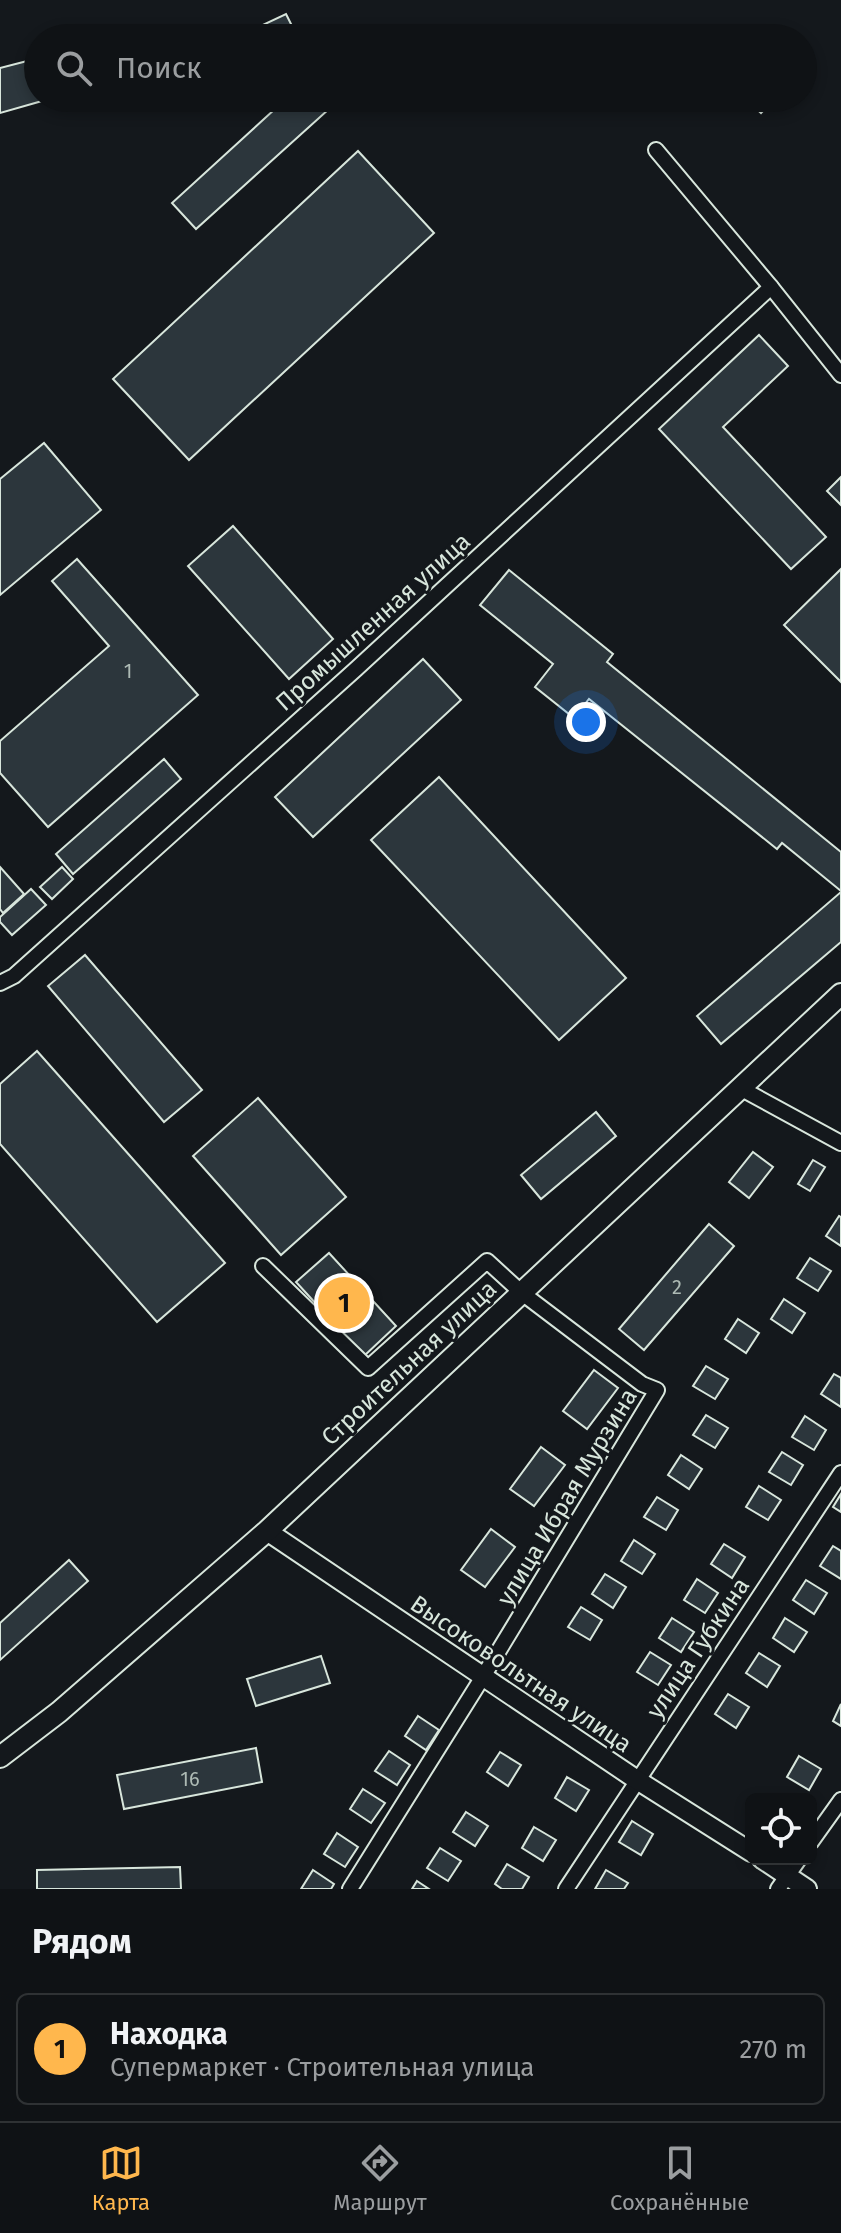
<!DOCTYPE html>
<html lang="ru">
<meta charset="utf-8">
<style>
body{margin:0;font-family:"Fira Sans",sans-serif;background:#181b1e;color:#f1f3f6}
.controls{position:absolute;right:24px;bottom:24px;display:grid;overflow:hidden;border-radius:12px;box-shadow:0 4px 12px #0003}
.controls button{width:72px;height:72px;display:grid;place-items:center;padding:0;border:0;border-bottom:2px solid #2f3234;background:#0f1215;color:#f1f3f6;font:40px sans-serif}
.you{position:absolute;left:586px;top:722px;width:28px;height:28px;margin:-20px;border:6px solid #fff;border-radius:50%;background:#1a73e8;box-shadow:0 0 0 12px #1a73e833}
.badge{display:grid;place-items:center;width:52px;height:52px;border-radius:50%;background:#ffb74d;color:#111;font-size:26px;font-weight:700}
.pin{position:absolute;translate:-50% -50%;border:4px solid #fff;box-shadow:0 2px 8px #0006}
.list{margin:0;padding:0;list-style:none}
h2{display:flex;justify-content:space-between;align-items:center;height:104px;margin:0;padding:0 32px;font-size:34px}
h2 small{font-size:26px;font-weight:400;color:#9b9ea0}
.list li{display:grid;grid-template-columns:52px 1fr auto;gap:24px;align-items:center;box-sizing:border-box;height:112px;margin:0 16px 16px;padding:0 16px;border:2px solid #2f3234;border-radius:12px}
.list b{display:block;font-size:30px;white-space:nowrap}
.list p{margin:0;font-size:26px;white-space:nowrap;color:#9b9ea0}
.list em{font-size:26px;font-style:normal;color:#9b9ea0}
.icon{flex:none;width:44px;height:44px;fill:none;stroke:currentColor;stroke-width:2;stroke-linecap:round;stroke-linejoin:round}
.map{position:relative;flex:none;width:841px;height:1889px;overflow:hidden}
.search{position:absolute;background:#0f1215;box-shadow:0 4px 12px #0003;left:24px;right:24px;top:24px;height:88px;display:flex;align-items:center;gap:20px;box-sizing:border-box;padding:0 28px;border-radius:44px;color:#9b9ea0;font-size:30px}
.sheet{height:232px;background:#0f1215}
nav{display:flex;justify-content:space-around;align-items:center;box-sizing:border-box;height:112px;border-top:2px solid #2f3234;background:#0f1215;font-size:22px;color:#9b9ea0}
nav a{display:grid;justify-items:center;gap:4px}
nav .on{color:#ffb74d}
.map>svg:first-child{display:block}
</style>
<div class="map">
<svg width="841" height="1889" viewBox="0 0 841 1889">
<rect width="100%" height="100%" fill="#14181c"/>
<g fill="#2c363c" stroke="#d8e6dc" stroke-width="2">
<polygon points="286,14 298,38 235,38"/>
<polygon points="31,60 38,86 38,98 41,98 42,101 0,113 0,68"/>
<polygon points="287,98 318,98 329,109 196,229 172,203"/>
<polygon points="745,98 775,98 761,113"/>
<polygon points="358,151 434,233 189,460 113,379"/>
<polygon points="759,335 788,366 723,427 826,537 791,569 659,429"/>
<polygon points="44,443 101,510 0,595 0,479"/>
<polygon points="841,477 841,505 827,491"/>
<polygon points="233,526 333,639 289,679 188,566"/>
<polygon points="77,559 198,695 48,827 0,773 0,741 109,646 52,581"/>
<polygon points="841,569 841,682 784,625"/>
<polygon points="509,570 613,654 607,662 841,852 841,891 782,843 777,849 589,699 574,718 535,687 553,664 480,605"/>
<polygon points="423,659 461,700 313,837 275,797"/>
<polygon points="164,759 181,779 73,874 56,854"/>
<polygon points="439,777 626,978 559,1040 371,840"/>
<polygon points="0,867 24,894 3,913 0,909"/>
<polygon points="62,867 73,879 52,899 40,887"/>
<polygon points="31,889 46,905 12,935 0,922 0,917"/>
<polygon points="841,892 841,942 721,1044 697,1016"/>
<polygon points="85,955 202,1090 164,1122 48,986"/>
<polygon points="37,1051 225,1263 157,1322 0,1144 0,1084"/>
<polygon points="258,1098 346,1197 281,1255 193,1156"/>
<polygon points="596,1112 616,1136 541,1199 521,1175"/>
<polygon points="753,1152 773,1167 749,1198 729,1182"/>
<polygon points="813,1160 825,1167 810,1191 798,1184"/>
<polygon points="839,1216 841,1217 841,1246 826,1236"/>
<polygon points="709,1224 734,1246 644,1350 619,1329"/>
<polygon points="329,1253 396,1326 364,1356 296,1282"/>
<polygon points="810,1258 831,1271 818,1291 797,1278"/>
<polygon points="784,1299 805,1313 792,1333 771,1319"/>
<polygon points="738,1319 759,1333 746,1353 725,1339"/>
<polygon points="706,1366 728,1379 715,1399 693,1386"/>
<polygon points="594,1370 618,1388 587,1429 563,1411"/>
<polygon points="834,1374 841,1378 841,1407 821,1394"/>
<polygon points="706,1415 728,1428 715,1448 693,1435"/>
<polygon points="805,1416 826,1430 814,1450 792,1437"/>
<polygon points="541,1447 565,1465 534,1506 510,1489"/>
<polygon points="782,1452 803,1465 791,1485 769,1472"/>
<polygon points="681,1455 702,1469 689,1489 668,1475"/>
<polygon points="759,1486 781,1500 768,1520 746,1507"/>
<polygon points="841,1494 841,1512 833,1507"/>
<polygon points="657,1497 678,1510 666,1530 644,1517"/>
<polygon points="491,1529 515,1547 485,1587 461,1570"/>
<polygon points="634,1540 655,1554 642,1574 621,1561"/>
<polygon points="724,1544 745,1557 732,1578 711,1564"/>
<polygon points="833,1546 841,1551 841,1579 820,1566"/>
<polygon points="69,1560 88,1581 0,1660 0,1623"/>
<polygon points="605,1574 626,1587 613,1608 592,1594"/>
<polygon points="697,1579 718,1593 705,1613 684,1600"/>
<polygon points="806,1580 827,1593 814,1614 793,1600"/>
<polygon points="581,1607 602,1620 590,1640 568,1627"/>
<polygon points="672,1618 694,1632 681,1652 659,1638"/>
<polygon points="785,1618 807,1632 794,1652 773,1638"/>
<polygon points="650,1652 671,1665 658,1685 637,1672"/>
<polygon points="759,1653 780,1666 767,1687 746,1673"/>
<polygon points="321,1656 330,1683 256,1706 247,1679"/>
<polygon points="728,1694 749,1707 736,1728 715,1714"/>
<polygon points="841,1704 841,1726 833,1721"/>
<polygon points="418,1716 439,1730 426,1750 405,1736"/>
<polygon points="256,1748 262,1782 124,1809 117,1775"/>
<polygon points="389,1751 410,1765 397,1785 375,1771"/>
<polygon points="500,1752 521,1765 508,1786 487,1772"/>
<polygon points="799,1756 821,1769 809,1790 787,1777"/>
<polygon points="567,1777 589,1790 576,1811 555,1798"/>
<polygon points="363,1789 385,1803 371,1823 350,1809"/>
<polygon points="466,1812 488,1826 475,1846 453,1832"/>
<polygon points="632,1821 653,1834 641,1855 619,1842"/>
<polygon points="534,1827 556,1840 543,1861 522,1848"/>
<polygon points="337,1833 358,1847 345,1867 324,1854"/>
<polygon points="440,1848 461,1861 448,1881 427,1868"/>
<polygon points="507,1864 529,1877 522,1889 502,1889 495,1884"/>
<polygon points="180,1867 181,1889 37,1889 37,1870"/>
<polygon points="313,1870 334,1884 331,1889 301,1889"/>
<polygon points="606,1870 628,1883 624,1889 595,1889"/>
<polygon points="417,1881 429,1889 412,1889"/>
</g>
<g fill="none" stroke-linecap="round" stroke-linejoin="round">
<defs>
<g id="minor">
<polyline points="656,150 771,287 841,375"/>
<polyline points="0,983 14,976 356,669 771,287"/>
<polyline points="742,1089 841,1143"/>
<polyline points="263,1266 368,1368 487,1261 522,1293 642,1384 657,1390 484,1675 350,1889"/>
<polyline points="811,1842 841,1800"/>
<polyline points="566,1889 841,1473"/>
<polyline points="778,1889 799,1859"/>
</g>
<g id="tertiary">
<polyline points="267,1531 637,1780 751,1852"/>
<polyline points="762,1859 807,1889"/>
</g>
<polyline id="secondary" points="0,1757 59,1712 267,1531 841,994"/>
</defs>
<use href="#minor" stroke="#d8e6dc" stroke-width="18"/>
<use href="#tertiary" stroke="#d8e6dc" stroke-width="22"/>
<use href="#secondary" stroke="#d8e6dc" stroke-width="24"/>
<use href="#minor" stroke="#14181c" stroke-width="14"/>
<use href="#tertiary" stroke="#14181c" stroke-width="18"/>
<use href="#secondary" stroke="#14181c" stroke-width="20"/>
</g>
<g text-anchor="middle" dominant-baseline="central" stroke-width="6" stroke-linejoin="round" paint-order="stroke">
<g font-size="20" fill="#adbab4">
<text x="128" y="671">1</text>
<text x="677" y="1287">2</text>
<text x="190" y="1779">16</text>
</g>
<g font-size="24" fill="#d8e6dc" stroke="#14181c">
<text transform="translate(373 622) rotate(-42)">Промышленная улица</text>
<text transform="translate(409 1363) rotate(-43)">Строительная улица</text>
<text transform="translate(567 1497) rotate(-59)">улица Ибрая Мурзина</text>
<text transform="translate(698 1648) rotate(-56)">улица Губкина</text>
<text transform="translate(521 1674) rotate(34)">Высоковольтная улица</text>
</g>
</g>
</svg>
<div class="controls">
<button><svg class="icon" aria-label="locate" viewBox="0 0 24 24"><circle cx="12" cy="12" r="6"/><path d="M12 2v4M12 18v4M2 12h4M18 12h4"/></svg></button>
</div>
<div class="you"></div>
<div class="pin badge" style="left:344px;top:1303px">1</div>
<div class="search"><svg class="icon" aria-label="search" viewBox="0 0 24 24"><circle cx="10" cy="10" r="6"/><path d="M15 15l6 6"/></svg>Поиск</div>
</div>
<section class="sheet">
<h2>Рядом<small></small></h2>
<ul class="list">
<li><span class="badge">1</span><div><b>Находка</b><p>Супермаркет · Строительная улица</p></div><em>270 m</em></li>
</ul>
</section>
<nav>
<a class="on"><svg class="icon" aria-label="map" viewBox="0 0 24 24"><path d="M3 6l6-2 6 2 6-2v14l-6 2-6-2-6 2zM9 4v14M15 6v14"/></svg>Карта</a>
<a><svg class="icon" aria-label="directions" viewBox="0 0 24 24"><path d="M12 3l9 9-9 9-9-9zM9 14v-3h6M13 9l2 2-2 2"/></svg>Маршрут</a>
<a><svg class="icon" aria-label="saved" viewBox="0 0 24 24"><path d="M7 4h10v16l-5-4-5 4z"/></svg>Сохранённые</a>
</nav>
